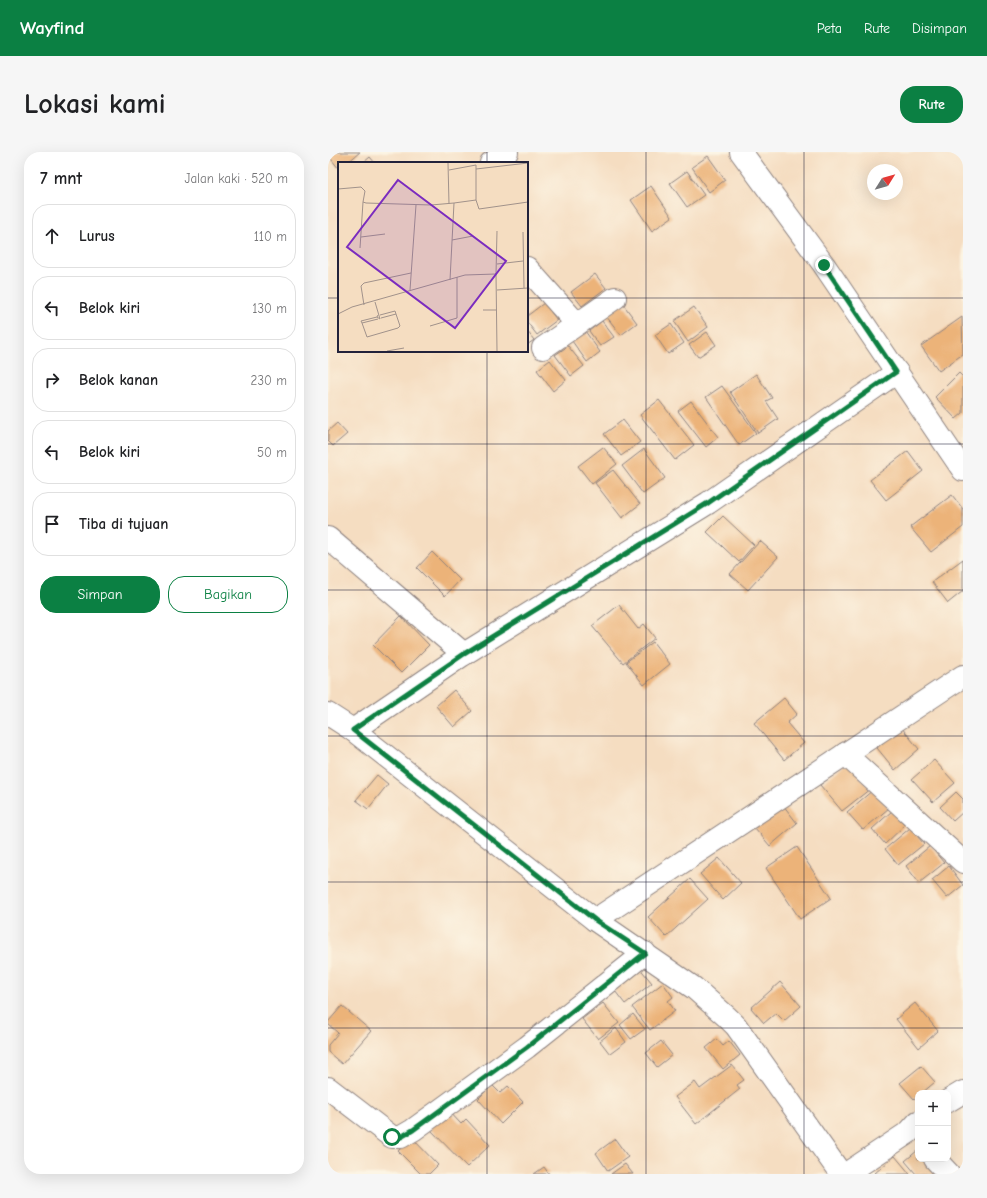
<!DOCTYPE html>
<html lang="id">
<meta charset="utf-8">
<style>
body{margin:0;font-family:"Comic Neue",sans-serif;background:#f6f6f6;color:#202124}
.controls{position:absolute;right:12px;bottom:12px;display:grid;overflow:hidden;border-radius:8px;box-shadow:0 4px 16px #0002}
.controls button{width:36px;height:36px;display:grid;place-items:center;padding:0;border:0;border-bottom:1px solid #e0e0e0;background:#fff;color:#202124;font:20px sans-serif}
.compass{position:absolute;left:539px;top:12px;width:36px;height:36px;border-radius:50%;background:#fff;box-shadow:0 4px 16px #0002;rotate:53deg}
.stop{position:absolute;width:12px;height:12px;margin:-9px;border:3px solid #0b8043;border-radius:50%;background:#fff}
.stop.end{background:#0b8043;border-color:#fff;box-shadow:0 1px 4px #0008}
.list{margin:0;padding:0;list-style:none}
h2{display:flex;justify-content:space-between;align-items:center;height:52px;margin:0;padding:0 16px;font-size:17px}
h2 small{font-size:13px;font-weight:400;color:#757577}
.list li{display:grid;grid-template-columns:26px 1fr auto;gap:12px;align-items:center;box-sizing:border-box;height:64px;margin:0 8px 8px;padding:0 8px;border:1px solid #e0e0e0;border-radius:16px}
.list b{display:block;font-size:15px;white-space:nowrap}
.list em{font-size:13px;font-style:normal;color:#757577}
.actions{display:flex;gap:8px;padding:12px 16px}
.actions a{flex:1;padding:9px 0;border:1px solid #0b8043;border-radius:16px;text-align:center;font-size:14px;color:#0b8043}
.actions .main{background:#0b8043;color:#fff}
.icon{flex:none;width:22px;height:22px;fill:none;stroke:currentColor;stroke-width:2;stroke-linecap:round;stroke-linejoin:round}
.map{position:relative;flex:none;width:635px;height:1022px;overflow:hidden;border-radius:16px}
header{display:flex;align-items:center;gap:24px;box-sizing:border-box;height:56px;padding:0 20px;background:#0b8043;color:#fff}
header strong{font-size:19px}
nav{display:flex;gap:22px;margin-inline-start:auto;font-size:14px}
.intro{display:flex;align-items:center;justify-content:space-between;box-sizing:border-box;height:96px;padding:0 24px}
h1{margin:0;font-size:28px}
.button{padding:10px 18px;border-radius:16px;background:#0b8043;color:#fff;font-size:14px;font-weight:700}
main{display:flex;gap:24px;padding:0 24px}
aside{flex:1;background:#fff;border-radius:16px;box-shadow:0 4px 16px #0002}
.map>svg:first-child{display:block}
</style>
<header>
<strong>Wayfind</strong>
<nav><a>Peta</a><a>Rute</a><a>Disimpan</a></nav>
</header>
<div class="intro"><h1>Lokasi kami</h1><a class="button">Rute</a></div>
<main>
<aside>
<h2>7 mnt<small>Jalan kaki · 520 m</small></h2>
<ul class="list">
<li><svg class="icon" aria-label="ahead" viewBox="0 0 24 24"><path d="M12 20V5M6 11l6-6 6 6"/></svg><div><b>Lurus</b></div><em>110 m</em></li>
<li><svg class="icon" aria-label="left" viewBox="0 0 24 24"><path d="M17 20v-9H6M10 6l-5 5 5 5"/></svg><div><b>Belok kiri</b></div><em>130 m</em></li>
<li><svg class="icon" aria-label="right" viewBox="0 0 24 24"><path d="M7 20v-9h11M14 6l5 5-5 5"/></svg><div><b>Belok kanan</b></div><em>230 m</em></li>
<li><svg class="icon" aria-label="left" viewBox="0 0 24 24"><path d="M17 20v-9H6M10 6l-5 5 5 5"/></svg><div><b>Belok kiri</b></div><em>50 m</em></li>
<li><svg class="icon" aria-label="arrive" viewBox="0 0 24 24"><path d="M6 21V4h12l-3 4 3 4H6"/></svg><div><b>Tiba di tujuan</b></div></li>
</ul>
<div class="actions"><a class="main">Simpan</a><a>Bagikan</a></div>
</aside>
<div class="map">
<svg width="635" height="1022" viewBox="0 0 635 1022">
<rect width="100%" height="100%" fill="#fcf5e5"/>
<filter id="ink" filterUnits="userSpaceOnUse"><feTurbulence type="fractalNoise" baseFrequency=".025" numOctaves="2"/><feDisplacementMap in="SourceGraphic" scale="8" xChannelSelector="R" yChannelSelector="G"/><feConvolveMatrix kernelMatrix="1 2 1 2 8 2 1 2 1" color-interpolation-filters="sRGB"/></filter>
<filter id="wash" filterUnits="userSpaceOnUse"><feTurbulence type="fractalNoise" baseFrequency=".012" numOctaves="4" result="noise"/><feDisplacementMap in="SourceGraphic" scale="16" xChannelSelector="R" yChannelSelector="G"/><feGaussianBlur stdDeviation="0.9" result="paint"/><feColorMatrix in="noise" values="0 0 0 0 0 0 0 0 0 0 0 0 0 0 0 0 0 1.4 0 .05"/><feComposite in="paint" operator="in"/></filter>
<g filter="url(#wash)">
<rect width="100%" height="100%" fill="#f5ddc1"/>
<g id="blocks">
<g fill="#ecb379">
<polygon points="0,0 32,0 19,11 11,11 11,17 0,3"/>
<polygon points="380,4 397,28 381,40 364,15"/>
<polygon points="42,5 47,11 35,11"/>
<polygon points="359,19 376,43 359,55 342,31"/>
<polygon points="323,34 344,65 324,79 303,48"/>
<polygon points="267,122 278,136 254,154 243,140"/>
<polygon points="216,151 229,168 209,183 199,170 199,164"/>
<polygon points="295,152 309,171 293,183 278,164"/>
<polygon points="366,155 380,175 360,190 346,169"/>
<polygon points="634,165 635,202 611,219 593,194"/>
<polygon points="274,169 286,185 272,194 261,179"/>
<polygon points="343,172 356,191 340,202 327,183"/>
<polygon points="199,179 206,188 199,193"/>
<polygon points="257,179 272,200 259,210 244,189"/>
<polygon points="379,180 388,193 370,205 361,193"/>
<polygon points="240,194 256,214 243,224 227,203"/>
<polygon points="222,208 238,228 225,239 209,218"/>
<polygon points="631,221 635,225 635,261 628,267 607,245"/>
<polygon points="428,222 444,246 438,249 450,267 430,281 402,240"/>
<polygon points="394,234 428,281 411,293 378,245"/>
<polygon points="331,248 366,293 347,308 312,263"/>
<polygon points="363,249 390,285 378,295 350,259"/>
<polygon points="295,268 312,290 293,304 276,282"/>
<polygon points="9,271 19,282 5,294 0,289 0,279"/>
<polygon points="275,295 289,312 264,332 250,314"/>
<polygon points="316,297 337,326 315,342 294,314"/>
<polygon points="580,299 595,319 558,348 542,328"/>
<polygon points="285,318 312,352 294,366 267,331"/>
<polygon points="624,343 635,357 635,375 603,400 582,375"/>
<polygon points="395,364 426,393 411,410 379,380"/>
<polygon points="432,389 450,405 420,438 402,422"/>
<polygon points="104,400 132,428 117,444 89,416"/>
<polygon points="635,407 635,439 620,451 604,430"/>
<polygon points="291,453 310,477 316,472 327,486 295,511 264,474"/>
<polygon points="73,464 101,493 73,521 45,493"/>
<polygon points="325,490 342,512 316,533 298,510"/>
<polygon points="126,538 144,559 126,575 108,554"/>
<polygon points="456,546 469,562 459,571 476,591 456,608 426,571"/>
<polygon points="573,575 591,597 567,618 549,596"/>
<polygon points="606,608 627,631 605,650 584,627"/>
<polygon points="520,610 542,637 514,659 492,633"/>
<polygon points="49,623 60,632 40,657 28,648"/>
<polygon points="545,638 561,656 535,678 519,660"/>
<polygon points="628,640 635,647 635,660 625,669 612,655"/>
<polygon points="455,653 469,671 442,694 427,676"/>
<polygon points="564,659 577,673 557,692 544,677"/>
<polygon points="582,676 596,692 570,713 557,697"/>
<polygon points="602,694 616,711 591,731 578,714"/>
<polygon points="469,695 503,746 472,767 438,716"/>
<polygon points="391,706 413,731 395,748 372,722"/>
<polygon points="621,714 635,733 619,746 604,728"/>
<polygon points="362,727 380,747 338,785 320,765"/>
<polygon points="310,814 324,831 297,852 284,835"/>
<polygon points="452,830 473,854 456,869 448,861 436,871 423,856"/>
<polygon points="335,831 345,845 340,849 347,859 322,878 304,855"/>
<polygon points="275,851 291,871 270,887 254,867"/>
<polygon points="587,851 610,879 591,896 568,867"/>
<polygon points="14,854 43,879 14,912 0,900 0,893 10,881 0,872 0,870"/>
<polygon points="305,862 317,877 303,887 292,873"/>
<polygon points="288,876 298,890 282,902 272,889"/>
<polygon points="389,887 395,894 401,889 412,903 395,917 378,896"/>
<polygon points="333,889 344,903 329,915 318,901"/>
<polygon points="404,913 416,928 409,933 412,937 368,972 347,945 367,930 372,937"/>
<polygon points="593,914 607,930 594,941 590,941 590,944 586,947 572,931"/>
<polygon points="164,933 172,941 180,934 195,950 173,972 150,947"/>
<polygon points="120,958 133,972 138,967 162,993 139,1015 101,976"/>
<polygon points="84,986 110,1013 101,1022 93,1022 70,999"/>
<polygon points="287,987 300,1005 280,1019 268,1001"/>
<polygon points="590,998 590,1007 604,1007 616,1022 588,1022 577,1009"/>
<polygon points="567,1004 582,1022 549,1022 547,1021"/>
<polygon points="297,1012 305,1022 283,1022"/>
<polygon points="216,1015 221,1022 206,1022"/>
</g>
</g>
</g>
<g filter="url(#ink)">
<use href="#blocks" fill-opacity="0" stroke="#8c807e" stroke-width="1"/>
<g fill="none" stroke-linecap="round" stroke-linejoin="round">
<defs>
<g id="minor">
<polyline points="413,0 496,113 635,318"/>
<polyline points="163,11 179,0"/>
<polyline points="199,116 249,172"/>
<polyline points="215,196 287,146"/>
<polyline points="0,386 136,502"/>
<polyline points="0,562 25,578 267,768 366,836 399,865 408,874 513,1022"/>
<polyline points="25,578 136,502 380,351 569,220"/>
<polyline points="517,602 635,710"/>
<polyline points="267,768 635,524"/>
<polyline points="0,936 64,985 73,985 85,978 199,895 317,801"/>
<polyline points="620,949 635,940"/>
<polyline points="607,1007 621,1022"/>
<polyline points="518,1022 581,980 590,970"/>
</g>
</defs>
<use href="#minor" stroke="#8c807e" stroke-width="24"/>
<use href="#minor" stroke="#fff" stroke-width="22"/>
</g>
</g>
<g fill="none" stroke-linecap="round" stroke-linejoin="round" filter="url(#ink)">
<polyline stroke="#0b8043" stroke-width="5" points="64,985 73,985 85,978 199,895 317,801 267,768 25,578 136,502 380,351 568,220 496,113"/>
</g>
<path fill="none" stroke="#22223b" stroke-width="1" stroke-opacity="0.55" d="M159,0V11M318,0V1022M476,0V1022M0,146H11M199,146H635M159,199V1022M0,292H635M0,438H635M0,584H635M0,730H635M0,876H635"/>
<g transform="translate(10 10)">
<rect width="190" height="190" fill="#f5ddc1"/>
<path fill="none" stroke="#a1928b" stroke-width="1" d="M110,1L111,42M190,1L138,7V38L141,47L190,40M111,8L138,3V7M0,27L23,25L27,29L25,40L28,41L93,43L116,41L112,118M116,41L138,38M185,70L186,126M23,75L47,72M114,78L135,74M22,86L25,40M159,102L185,99M158,112L159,69M72,128L78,43M159,128L190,126M37,140L42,157L39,155L40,153M26,143L23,124L26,121L73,111M145,148H159M0,152L14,145L127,113L158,112L159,189M42,153L57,149L58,152M43,156L58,152M24,161L29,175L60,166L62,164L58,152M24,161L23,159L39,155M24,161L40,157M92,164L119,156V115M49,189L66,186"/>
<path fill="#7b2cbf" fill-opacity="0.15" stroke="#7b2cbf" stroke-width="2" d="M60,18L168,99L117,166L9,85Z"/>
<rect width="190" height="190" fill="none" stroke="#22223b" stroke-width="2"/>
</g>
</svg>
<div class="controls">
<button>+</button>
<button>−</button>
</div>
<svg class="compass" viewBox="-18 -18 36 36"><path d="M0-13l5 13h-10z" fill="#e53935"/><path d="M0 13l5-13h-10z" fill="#757577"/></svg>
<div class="stop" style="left:64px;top:985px"></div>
<div class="stop end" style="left:496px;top:113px"></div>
</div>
</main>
